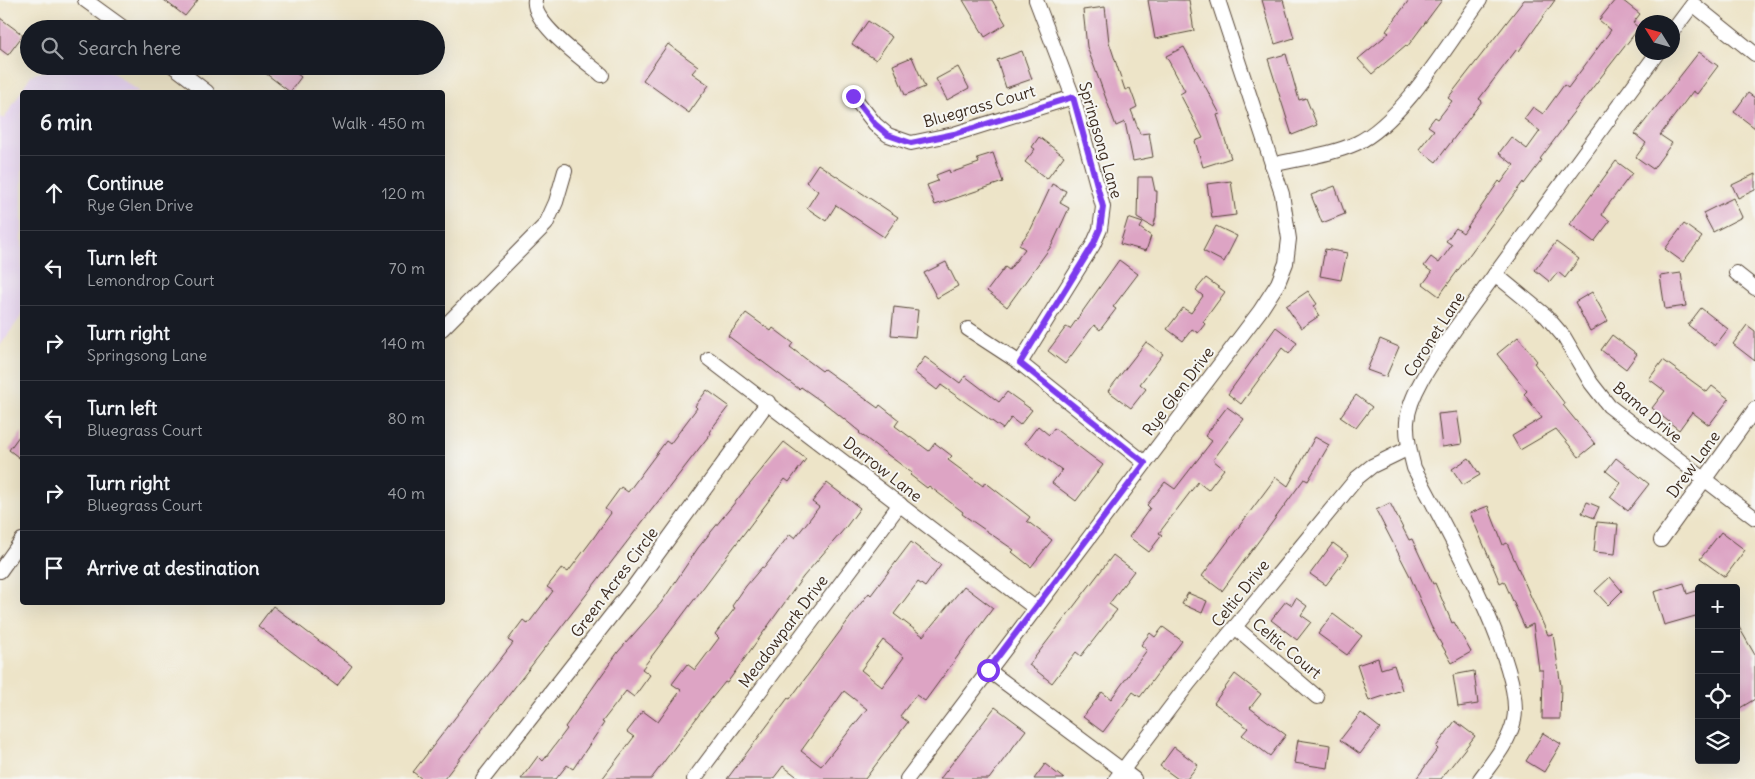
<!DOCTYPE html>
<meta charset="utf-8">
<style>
body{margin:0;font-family:Delius,sans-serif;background:#20242c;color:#f1f3f6}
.controls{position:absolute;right:15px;bottom:15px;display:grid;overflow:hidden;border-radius:5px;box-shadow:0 5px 20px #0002}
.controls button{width:45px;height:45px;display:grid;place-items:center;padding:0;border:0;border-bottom:1px solid #363941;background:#171b24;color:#f1f3f6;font:25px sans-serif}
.compass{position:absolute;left:1635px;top:15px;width:45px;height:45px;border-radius:50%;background:#171b24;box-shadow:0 5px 20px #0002;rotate:307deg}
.stop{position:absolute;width:15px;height:15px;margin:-11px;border:4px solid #7c3aed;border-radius:50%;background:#fff}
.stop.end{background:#7c3aed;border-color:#fff;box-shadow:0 1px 5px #0008}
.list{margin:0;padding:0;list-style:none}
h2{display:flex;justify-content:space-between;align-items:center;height:65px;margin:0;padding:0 20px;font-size:21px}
h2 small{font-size:16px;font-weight:400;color:#9ea1a6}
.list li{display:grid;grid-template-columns:32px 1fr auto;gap:15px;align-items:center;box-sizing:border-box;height:75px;padding:0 20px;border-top:1px solid #363941}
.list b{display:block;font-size:19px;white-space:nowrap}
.list p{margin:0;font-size:16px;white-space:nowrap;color:#9ea1a6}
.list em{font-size:16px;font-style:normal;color:#9ea1a6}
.icon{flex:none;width:28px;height:28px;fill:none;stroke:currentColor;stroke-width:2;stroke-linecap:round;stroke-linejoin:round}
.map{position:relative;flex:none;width:1755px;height:779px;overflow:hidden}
.search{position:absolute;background:#171b24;box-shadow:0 5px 20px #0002;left:20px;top:20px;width:425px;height:55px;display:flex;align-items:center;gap:12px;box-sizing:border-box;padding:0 18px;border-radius:28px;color:#9ea1a6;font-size:19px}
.panel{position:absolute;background:#171b24;box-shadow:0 5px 20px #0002;left:20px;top:90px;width:425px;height:515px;border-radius:5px}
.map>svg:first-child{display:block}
</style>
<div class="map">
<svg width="1755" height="779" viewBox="0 0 1755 779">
<rect width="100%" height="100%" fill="#f6f6f2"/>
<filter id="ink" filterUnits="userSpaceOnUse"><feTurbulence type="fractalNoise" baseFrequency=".02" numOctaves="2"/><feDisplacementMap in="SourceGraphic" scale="10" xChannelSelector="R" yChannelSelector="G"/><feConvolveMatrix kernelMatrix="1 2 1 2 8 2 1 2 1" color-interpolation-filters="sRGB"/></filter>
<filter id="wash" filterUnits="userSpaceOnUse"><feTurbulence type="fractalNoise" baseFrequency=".0096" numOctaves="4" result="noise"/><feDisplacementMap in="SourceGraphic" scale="20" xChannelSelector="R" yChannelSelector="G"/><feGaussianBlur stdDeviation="1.12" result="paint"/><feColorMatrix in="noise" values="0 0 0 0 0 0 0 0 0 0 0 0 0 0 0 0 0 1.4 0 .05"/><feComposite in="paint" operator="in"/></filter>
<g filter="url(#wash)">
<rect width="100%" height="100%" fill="#ede4c8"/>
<polygon fill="#e6d2f0" points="65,66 103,66 140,92 22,92 22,315 0,346 0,117 4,119 31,75"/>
<g id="blocks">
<g fill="#dda4c4" fill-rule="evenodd">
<polygon points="164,0 198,0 185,16"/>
<polygon points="963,0 992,0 1006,24 985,37"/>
<polygon points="1148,0 1189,0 1194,31 1155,39"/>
<polygon points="1262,0 1283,0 1294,38 1275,44"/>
<polygon points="1409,0 1442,0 1407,47 1406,45 1372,74 1358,59 1389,33 1386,31"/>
<polygon points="1524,0 1555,0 1519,51 1517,49 1479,99 1482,101 1436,162 1419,149 1434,130 1428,126 1435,117 1438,119 1452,101 1448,98"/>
<polygon points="1615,0 1622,0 1640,14 1633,23 1639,28 1566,122 1567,123 1540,159 1542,160 1524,184 1523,182 1439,296 1423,284 1432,272 1424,266 1431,257 1439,263 1452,245 1446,241 1456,228 1463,233 1499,181 1501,183 1514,165 1499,153 1511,137 1527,149 1540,131 1524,119 1533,107 1543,114 1564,85 1568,88 1611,30 1599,20"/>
<polygon points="1105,7 1109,42 1125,90 1130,88 1137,107 1131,110 1140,134 1149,133 1153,157 1133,161 1125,122 1116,126 1087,47 1083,10"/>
<polygon points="0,18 23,35 8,55 0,49"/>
<polygon points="868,21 892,37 876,60 852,44"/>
<polygon points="668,44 698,66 692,73 709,85 689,113 643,80"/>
<polygon points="1184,47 1220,114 1217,115 1231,158 1203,167 1195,141 1203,138 1180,94 1185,91 1166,56"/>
<polygon points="1022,51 1032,79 1006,88 997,60"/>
<polygon points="1699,52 1718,66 1697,94 1693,91 1660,135 1672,143 1653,169 1636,157 1646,143 1635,134"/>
<polygon points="1286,54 1299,100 1306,98 1317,125 1292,135 1268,59"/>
<polygon points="912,57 925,87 905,95 893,65"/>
<polygon points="256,66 287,66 301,77 290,92"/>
<polygon points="958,67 969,88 947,100 936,79"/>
<polygon points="1748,93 1755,98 1755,128 1734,112"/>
<polygon points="1039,137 1064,156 1047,179 1025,162 1035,149 1032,147"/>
<polygon points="993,153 1003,182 935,205 927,185 938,181 936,175 949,170 950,173 979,163 977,158"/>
<polygon points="1616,161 1632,173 1605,209 1602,215 1610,221 1594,242 1570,224"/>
<polygon points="818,164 898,217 884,237 836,205 826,221 807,208 818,191 806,182"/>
<polygon points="1755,174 1755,190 1738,198 1732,185"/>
<polygon points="1138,177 1152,177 1155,191 1157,191 1156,217 1153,227 1137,218"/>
<polygon points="1231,181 1236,215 1212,218 1207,184"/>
<polygon points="1052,184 1066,191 1060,203 1069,208 1052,245 1007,307 987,291 1005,267 1009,270 1025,249 1019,245 1031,229"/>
<polygon points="1335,186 1345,214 1322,223 1311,195"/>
<polygon points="1733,198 1742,217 1713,232 1703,213"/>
<polygon points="1128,218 1143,223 1140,228 1151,236 1146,251 1120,244"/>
<polygon points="1684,224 1702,237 1683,262 1665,249"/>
<polygon points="1216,226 1237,236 1224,262 1203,251"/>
<polygon points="1556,242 1579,259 1565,278 1558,272 1550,282 1535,270"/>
<polygon points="1325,249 1347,253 1341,280 1320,276"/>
<polygon points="1119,260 1138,274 1113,307 1116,309 1100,330 1094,325 1065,364 1048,351 1066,327 1070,329"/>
<polygon points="946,262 958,286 937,298 924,273"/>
<polygon points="1681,273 1686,306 1665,309 1660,276"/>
<polygon points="1206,278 1225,292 1203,322 1205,324 1198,333 1192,329 1183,341 1167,329 1183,308 1191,313 1203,296 1196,290"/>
<polygon points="1308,291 1317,304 1313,306 1319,316 1301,328 1286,306"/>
<polygon points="1592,292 1608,321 1590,331 1575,302"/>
<polygon points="894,307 918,310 915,337 891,335"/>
<polygon points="1701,308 1728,329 1715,346 1688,325"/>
<polygon points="746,313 771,331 773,328 793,343 790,347 822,371 824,369 878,408 880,405 899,420 895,426 929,451 935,443 952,456 948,460 983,486 985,482 1030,517 1027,521 1052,540 1031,567 1012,552 1014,550 962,514 963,512 929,486 927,488 910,475 912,473 859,433 860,432 828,406 801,387 799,389 728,336"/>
<polygon points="1747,325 1755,331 1755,361 1733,344"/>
<polygon points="1276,327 1297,343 1289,354 1282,348 1241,404 1228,394"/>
<polygon points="1612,335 1637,354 1626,369 1601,350"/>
<polygon points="1518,337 1537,361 1534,363 1565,404 1563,405 1595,444 1579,457 1556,429 1520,450 1512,436 1542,418 1524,394 1527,391 1497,354"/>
<polygon points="1380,339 1399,347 1386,377 1367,370"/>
<polygon points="1146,342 1163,354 1140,384 1146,389 1131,408 1108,391"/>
<polygon points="925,357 960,383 965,376 999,402 1007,392 1032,410 1020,425 1011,418 1003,429 941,385 937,390 914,372"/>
<polygon points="1663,360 1707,392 1712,386 1729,399 1709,425 1692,412 1679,430 1652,408 1665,391 1649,379"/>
<polygon points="707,390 729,406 709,432 711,433 444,779 422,779 413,772 513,643 508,640 523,620 528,624 553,591 547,587 562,568 568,572 592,540 611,513 605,509 621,487 628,492 666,441 670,444 697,408 695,406"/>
<polygon points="1356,395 1372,407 1356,428 1340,417"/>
<polygon points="1227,407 1244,419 1213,460 1224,469 1208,490 1198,482 1159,533 1162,535 1149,552 1129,537 1150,508 1147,505 1165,482 1175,489 1212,441 1205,436"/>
<polygon points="1457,412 1462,444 1442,447 1438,414"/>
<polygon points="1038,426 1049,435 1054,428 1103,465 1076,501 1052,483 1062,470 1025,443"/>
<polygon points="22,432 22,460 9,450"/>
<polygon points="1315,437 1329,445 1308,481 1304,479 1222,591 1202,576 1276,477 1288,486"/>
<polygon points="784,442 806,459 789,482 785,479 642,669 650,675 634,697 626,691 602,722 604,723 573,769 567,765 556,779 521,779 538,756 543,761 567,729 565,727 618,652 661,603 698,548"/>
<polygon points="1469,458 1480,475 1463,485 1452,469"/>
<polygon points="1616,458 1649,484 1628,511 1610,497 1621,483 1606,471"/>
<polygon points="827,483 860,508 846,527 803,577 727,683 725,682 704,708 651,779 602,779 634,737 627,732 643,711 658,722 681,690 672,684 687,664 695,670 719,638 715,634 735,608 732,606 746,586 762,567 764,568 790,534 795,538 819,507 812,502"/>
<polygon points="1587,502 1599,507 1594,518 1582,513"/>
<polygon points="1390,503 1409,540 1412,539 1433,584 1435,583 1452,623 1454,622 1471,652 1452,663 1431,626 1410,576 1376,510"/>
<polygon points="1488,506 1503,545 1507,543 1548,635 1553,634 1561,686 1560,719 1542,719 1543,670 1539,670 1533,624 1525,628 1504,581 1500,583 1470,513"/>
<polygon points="1597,522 1618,524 1615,554 1594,552"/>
<polygon points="1721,532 1745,550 1725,577 1700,559"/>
<path d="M911,542L941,565L925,587L918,582L894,614L923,636L964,586L993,608L925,701L916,695L900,716L908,722L865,779H800L783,766L773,779H727L788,698L790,699L858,607L869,593L871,595ZM883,640L904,657L882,687L861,670ZM844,691L867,709L821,766L801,751Z"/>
<polygon points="1333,543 1349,555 1326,585 1310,574"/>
<polygon points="1113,555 1134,571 1109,604 1117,610 1081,656 1076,652 1052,683 1029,665"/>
<polygon points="1610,577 1622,591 1608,605 1595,591"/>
<polygon points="1684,583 1687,594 1699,590 1699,615 1664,625 1654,592"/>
<polygon points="1188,593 1207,601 1202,613 1182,604"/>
<polygon points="1296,598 1307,606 1301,615 1311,622 1297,640 1271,620 1286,601 1292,605"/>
<polygon points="273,606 352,666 337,686 258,626"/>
<polygon points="1333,614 1362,636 1347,655 1318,634"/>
<polygon points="1736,622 1755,655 1755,699 1740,708 1736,702"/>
<polygon points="1163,627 1182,641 1140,697 1133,692 1103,732 1083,717 1102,692 1111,699 1147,650 1141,645 1150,633 1155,637"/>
<polygon points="1378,658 1381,669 1394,665 1402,690 1369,701 1357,665"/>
<polygon points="1474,671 1478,704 1458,707 1453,675"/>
<polygon points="1235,674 1261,694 1250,708 1286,735 1270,756 1242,735 1248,728 1214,703"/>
<polygon points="995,707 1026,730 989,779 940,779"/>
<polygon points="1361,713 1380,728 1360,754 1340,740"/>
<polygon points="1455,721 1475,736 1441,779 1416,779 1438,749 1436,747"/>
<polygon points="1543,733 1561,744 1544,772 1526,761"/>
<polygon points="1298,740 1331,745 1328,768 1294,763"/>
<polygon points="1174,747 1198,765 1187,779 1178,779 1160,766"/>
<polygon points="1045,764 1064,779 1034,779"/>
</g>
</g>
</g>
<g filter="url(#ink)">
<use href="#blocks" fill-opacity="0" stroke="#564638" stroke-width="1"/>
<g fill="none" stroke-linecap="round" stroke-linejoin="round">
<defs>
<g id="minor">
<polyline points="85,0 125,29"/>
<path d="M535,0C531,23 585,61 602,75"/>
<polyline points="1672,32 1693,4 1755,54"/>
<polyline points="173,66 207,92"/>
<polyline points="853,96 875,124 888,135 911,143 954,134 1073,97"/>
<path d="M1272,165C1300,158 1331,155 1357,143C1403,121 1449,42 1480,0"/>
<polyline points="1736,273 1755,288"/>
<polyline points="1495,274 1546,316 1564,337 1591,383 1609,406 1755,518"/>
<polyline points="442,329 546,224 556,202 565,171"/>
<polyline points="968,329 1020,363 1145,463"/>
<polyline points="709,359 1035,608"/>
<polyline points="1020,363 1093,245 1100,229 1103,207 1073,97 1036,0"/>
<polyline points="1661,540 1755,409"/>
<polyline points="0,571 22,540"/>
<polyline points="1235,627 1317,697"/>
<polyline points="988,670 1134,779"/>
<polyline points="483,779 632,589 768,402"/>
<polyline points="694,779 900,504"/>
<polyline points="907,779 1260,311 1278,283 1286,263 1289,239 1282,194 1218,0"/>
<polyline points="1116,779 1189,683 1357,478 1372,466 1409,448"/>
<path d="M1480,779C1493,761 1509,743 1514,720C1525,666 1441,520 1414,468C1410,453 1406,437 1407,422C1409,392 1439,353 1455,329L1658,52"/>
</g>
</defs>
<use href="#minor" stroke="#564638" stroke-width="16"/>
<use href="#minor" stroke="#fff" stroke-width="14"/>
</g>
</g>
<g fill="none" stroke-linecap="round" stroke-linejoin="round" filter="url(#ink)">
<polyline stroke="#7c3aed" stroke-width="6" points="853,96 875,124 888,135 911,143 954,134 1073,97 1103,207 1100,229 1093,245 1020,363 1145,463 988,670"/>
</g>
<g text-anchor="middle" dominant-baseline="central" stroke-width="4" stroke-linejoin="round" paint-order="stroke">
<g font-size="16" fill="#3b2a1e" stroke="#f6f6f2">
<text transform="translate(979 106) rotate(-16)">Bluegrass Court</text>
<text transform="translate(1101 140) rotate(74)">Springsong Lane</text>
<text transform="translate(1434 334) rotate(-57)">Coronet Lane</text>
<text transform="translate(1178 391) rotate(-53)">Rye Glen Drive</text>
<text transform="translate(1648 412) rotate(40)">Bama Drive</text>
<text transform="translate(1693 464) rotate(-54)">Drew Lane</text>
<text transform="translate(883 469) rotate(38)">Darrow Lane</text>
<text transform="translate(614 582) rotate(-53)">Green Acres Circle</text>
<text transform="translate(1240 593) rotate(-51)">Celtic Drive</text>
<text transform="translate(783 631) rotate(-53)">Meadowpark Drive</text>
<text transform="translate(1287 648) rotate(40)">Celtic Court</text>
</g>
</g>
</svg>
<div class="controls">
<button>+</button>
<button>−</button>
<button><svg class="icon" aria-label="locate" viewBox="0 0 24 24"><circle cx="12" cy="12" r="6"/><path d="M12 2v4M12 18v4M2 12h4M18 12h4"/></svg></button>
<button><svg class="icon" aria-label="layers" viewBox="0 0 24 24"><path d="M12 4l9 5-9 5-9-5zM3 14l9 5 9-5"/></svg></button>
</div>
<svg class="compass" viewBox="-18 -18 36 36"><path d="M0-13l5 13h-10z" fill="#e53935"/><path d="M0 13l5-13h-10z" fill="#9ea1a6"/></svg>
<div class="stop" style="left:988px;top:670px"></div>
<div class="stop end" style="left:853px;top:96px"></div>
<div class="search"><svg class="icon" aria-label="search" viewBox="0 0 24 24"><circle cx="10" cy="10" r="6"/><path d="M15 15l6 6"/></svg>Search here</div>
<section class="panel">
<h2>6 min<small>Walk · 450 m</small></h2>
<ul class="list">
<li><svg class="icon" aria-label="ahead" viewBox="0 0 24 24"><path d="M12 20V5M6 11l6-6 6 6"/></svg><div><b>Continue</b><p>Rye Glen Drive</p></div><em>120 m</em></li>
<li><svg class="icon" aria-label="left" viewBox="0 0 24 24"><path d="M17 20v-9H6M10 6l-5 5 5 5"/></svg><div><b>Turn left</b><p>Lemondrop Court</p></div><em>70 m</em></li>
<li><svg class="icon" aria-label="right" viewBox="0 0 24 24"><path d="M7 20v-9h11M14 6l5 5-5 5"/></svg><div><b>Turn right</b><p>Springsong Lane</p></div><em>140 m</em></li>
<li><svg class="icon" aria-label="left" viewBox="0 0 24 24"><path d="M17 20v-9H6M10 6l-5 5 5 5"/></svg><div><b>Turn left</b><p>Bluegrass Court</p></div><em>80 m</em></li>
<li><svg class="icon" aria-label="right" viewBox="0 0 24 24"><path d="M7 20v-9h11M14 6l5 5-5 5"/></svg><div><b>Turn right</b><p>Bluegrass Court</p></div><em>40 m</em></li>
<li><svg class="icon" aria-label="arrive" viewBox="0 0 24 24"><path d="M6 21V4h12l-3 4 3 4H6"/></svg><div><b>Arrive at destination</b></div></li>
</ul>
</section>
</div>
